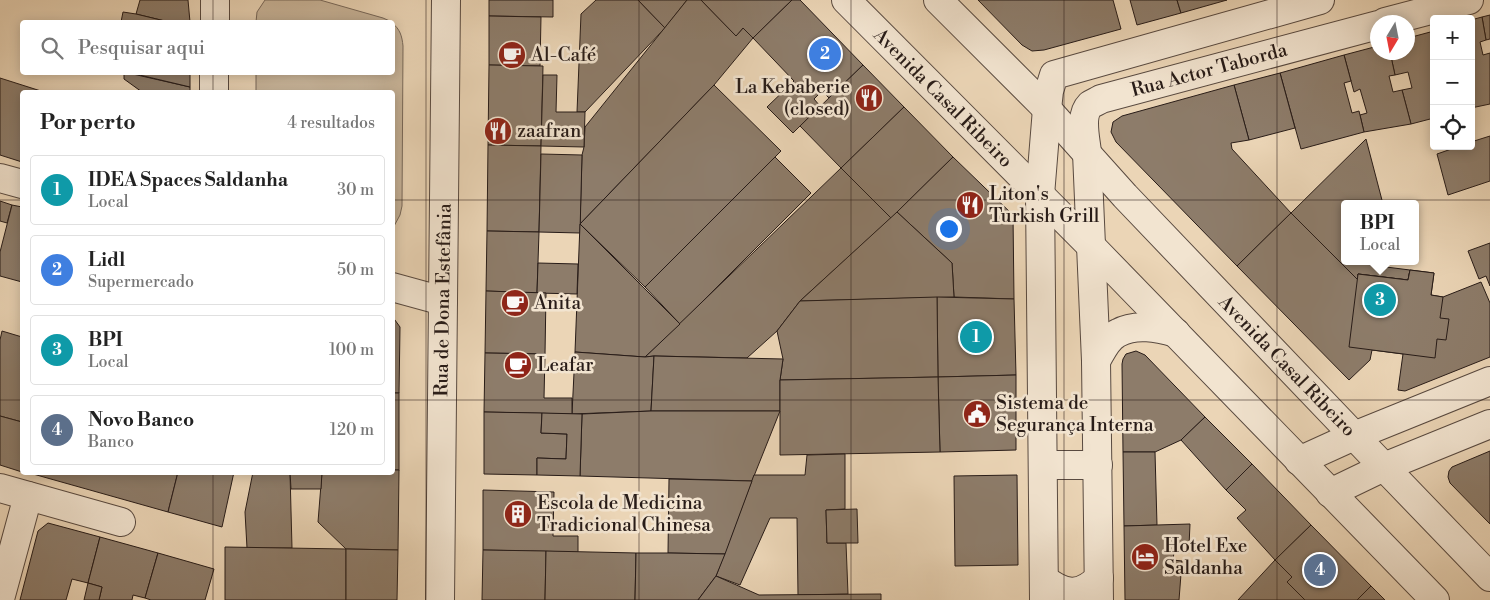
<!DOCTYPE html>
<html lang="pt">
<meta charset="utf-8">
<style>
body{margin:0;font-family:"Libre Bodoni",serif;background:#f6f6f6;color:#222}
.controls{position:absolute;right:15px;top:15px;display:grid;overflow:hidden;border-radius:5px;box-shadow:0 2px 12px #0003}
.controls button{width:45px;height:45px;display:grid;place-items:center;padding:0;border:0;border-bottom:1px solid #e0e0e0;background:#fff;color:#222;font:25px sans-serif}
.compass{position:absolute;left:1370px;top:15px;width:45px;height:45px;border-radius:50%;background:#fff;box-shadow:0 2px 12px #0003;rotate:190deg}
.you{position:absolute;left:948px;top:228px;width:18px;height:18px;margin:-12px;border:4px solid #fff;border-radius:50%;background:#1a73e8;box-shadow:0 0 0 8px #1a73e833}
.badge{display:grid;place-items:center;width:32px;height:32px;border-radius:50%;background:#8f2418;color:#fff;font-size:16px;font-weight:700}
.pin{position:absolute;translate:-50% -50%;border:2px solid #fff;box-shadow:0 1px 5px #0006}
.popup{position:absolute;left:1341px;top:200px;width:78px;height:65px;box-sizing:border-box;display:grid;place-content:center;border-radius:5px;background:#fff;filter:drop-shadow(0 1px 4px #0005);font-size:16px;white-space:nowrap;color:#767676}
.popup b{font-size:19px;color:#222}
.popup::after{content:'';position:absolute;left:50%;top:100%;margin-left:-10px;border:10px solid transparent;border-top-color:#fff}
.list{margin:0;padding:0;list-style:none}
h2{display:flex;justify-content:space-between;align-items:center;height:65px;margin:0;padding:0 20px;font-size:21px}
h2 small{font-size:16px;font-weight:400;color:#767676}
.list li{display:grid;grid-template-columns:32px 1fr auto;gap:15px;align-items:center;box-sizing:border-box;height:70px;margin:0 10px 10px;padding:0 10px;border:1px solid #e0e0e0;border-radius:5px}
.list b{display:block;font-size:19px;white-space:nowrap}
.list p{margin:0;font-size:16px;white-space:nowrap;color:#767676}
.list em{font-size:16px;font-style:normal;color:#767676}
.icon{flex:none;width:28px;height:28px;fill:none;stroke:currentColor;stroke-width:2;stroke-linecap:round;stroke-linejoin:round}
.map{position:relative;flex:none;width:1490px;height:600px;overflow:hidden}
.search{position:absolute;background:#fff;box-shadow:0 2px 12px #0003;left:20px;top:20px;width:375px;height:55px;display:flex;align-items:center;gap:12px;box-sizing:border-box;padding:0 18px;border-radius:5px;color:#767676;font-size:19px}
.panel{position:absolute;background:#fff;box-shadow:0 2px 12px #0003;left:20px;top:90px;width:375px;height:385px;border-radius:5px}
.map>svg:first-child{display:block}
</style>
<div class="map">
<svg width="1490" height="600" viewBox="0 0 1490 600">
<rect width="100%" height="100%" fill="#ebd5b6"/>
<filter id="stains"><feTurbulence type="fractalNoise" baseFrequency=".004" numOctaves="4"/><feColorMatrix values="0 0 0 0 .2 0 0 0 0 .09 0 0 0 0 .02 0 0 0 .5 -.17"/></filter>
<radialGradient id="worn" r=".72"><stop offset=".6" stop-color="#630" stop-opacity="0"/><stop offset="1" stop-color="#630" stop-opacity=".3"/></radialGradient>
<g fill="#cab69b" stroke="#79695a">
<polygon points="265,0 320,0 383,18 392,22 256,22 257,12"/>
<path d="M392,23C400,29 402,36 403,46L402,206L400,215L393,228L392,92H256V73L392,72Z"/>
</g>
<g fill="#8d7c6a" stroke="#281c18">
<polygon points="140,0 188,0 190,22 169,22 136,14"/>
<polygon points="489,0 553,0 553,17 489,16"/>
<polygon points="596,0 638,0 665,28 585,112 577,112 581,14"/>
<polygon points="638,0 687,0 665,28"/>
<polygon points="687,0 701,0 736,36 743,28 753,38 714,85 580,224 582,155 584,147 585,127"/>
<polygon points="701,0 792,0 753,38 743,28 736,36"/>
<polygon points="792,0 800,0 863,65 829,98 822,91 814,99 820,106 793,133 767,107 794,81 753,38"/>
<polygon points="978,0 1113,0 1121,29 1044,50 1032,51 1022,45"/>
<polygon points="1130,0 1177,0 1181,13 1137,25"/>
<polygon points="1177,0 1227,0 1181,13"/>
<polygon points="123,12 136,14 169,22 121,22"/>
<polygon points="1490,15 1490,39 1486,40 1482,17"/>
<polygon points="489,16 541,17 540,66 489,65"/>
<polygon points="1482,17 1486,40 1480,42 1483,55 1490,53 1490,104 1471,108 1471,20"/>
<polygon points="1434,31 1434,118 1411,124 1402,90 1412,88 1408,72 1395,75 1390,52 1408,52 1408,38"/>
<polygon points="1378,46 1378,52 1390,52 1395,75 1389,76 1393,92 1402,90 1411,124 1364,132 1360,115 1367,113 1360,89 1354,92 1344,55"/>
<polygon points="1344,55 1351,81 1344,83 1352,113 1359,111 1364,132 1301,149 1280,73"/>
<polygon points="489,65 543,66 541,146 488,145"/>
<polygon points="863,65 904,107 841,168 800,126"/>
<polygon points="124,72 190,87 190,92 142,92 124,79"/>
<polygon points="127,72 190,72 190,87"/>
<polygon points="1280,73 1295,128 1249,140 1234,85"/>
<polygon points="543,75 557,75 556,112 585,112 584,147 541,146"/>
<polygon points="0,78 44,92 22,92 22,162 0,155"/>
<polygon points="714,85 781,151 645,287 580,224"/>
<polygon points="1234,85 1249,140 1231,143 1232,149 1291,213 1237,266 1116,142 1111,132 1113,122 1122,116"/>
<polygon points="904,107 953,157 891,218 841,168"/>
<polygon points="1490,136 1490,181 1448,195 1437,154 1460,146 1471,146 1471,142"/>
<polygon points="1366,139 1383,204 1345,204 1345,261 1380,261 1386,267 1410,270 1408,280 1358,274 1358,280 1291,213"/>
<polygon points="488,145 541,146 539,232 487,231"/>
<polygon points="541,154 582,155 580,233 539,232"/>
<polygon points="775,157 811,193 680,324 645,287"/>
<polygon points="953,157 1013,215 1014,299 954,297 952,263 897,212"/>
<polygon points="841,168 891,218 800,301 777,331 747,358 654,356 645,357"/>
<polygon points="0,201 12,205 7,223 0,221"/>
<polygon points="12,205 22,207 22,282 0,276 0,252"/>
<polygon points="897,212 952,263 954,297 800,301"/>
<polygon points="1291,213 1358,280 1358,274 1408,280 1410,270 1434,273 1431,295 1443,297 1481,282 1490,303 1490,357 1405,391 1398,390 1403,354 1372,350 1370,360 1349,380 1237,266"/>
<polygon points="580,224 680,324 645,357 575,352"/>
<polygon points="487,231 539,232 537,293 486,291"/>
<polygon points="1490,243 1490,286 1486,276 1479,279 1468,251"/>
<polygon points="538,263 578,264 577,294 537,293"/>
<polygon points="1410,270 1434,273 1431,295 1443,297 1440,318 1449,319 1446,340 1437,339 1435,358 1349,347 1358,274 1408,280"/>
<polygon points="486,291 546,293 545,354 485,353"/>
<polygon points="937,297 1014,299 1016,375 938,377"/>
<polygon points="937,297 938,377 780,380 783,359 777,331 800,301"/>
<polygon points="392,316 400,327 399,393 392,393"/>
<polygon points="2,331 22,337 22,422 0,416 0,340"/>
<polygon points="1136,351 1145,355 1205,417 1181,440 1155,452 1123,452 1122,364 1123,359 1126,354"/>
<polygon points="575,352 645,357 654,356 651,411 572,414"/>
<polygon points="485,353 545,354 544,398 572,398 572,414 484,412"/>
<polygon points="654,356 783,359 780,380 780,411 651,411"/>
<polygon points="1016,375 1016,450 940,452 938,377"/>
<polygon points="938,377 940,452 780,455 780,380"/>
<rect x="392" y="393" width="7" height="77"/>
<polygon points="651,411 780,411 752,481 580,476 582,414"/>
<polygon points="484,412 542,413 541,433 567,434 566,459 537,458 537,475 484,474"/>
<polygon points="542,413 582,414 580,476 537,475 537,458 566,459 567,434 541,433"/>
<polygon points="0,416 22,422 22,472 0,465"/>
<polygon points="1205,417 1252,464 1226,490 1181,440"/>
<polygon points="1490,451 1490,524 1450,483 1448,477 1449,471 1452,467"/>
<polygon points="1123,452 1155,452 1157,525 1124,526"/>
<polygon points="845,454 845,509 826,510 827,543 846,543 848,594 798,595 797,518 770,518 740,585 716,576 754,475 805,475 807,455"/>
<polygon points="1252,464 1311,525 1275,560 1237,518 1246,510 1226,490"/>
<polygon points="392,470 399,470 398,550 346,549 318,522 322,472 392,472"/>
<polygon points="26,472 178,472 168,512"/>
<polygon points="178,472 234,472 222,527 168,512"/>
<polygon points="253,472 290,472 292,548 247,548 245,512"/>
<polygon points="290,472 322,472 321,489 291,489"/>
<polygon points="1017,475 1018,565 955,566 954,476"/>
<polygon points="669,479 752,481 725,554 668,553"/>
<polygon points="483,490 554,492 553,536 578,536 578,552 483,550"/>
<polygon points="857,509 858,543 827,543 826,510"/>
<polygon points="48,523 100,537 88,583 72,579 66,600 20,600 38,531"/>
<polygon points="1190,524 1189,546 1175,544 1173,560 1182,561 1179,600 1125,600 1124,526"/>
<polygon points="1311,525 1371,586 1357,600 1305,600 1287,582 1292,577 1275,560"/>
<polygon points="100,537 158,553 145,598 133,595 132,600 99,600 102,587 88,583"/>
<polygon points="225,547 346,549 346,600 225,600"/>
<polygon points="346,549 398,550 397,600 346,600"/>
<polygon points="483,550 546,551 545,600 482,600"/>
<polygon points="546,551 636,553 635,600 545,600"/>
<polygon points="158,553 214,569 205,600 151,600 145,598"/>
<polygon points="636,553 668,553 725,554 716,576 698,600 635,600"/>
<polygon points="1275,560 1292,577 1287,582 1305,600 1238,600"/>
<polygon points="716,576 759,595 881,594 881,600 698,600"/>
<polygon points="88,583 102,587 99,600 84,600"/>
<polygon points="1371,586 1385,600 1357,600"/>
</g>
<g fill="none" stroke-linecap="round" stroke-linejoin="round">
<defs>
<g id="minor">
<polyline points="846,0 1091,246 1435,600"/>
<polyline points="938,0 1047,109 1125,196 1384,467 1490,577"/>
<polyline points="215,22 215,0"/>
<polyline points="1385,22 1469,0"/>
<polyline points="214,92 214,72"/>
<polyline points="0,178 22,184"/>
<polyline points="392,287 443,301"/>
<path d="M1096,361C1102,351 1107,338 1118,333C1136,323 1158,328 1176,333"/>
<polyline points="1299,461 1354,436 1490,381"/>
<polyline points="1044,465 1098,465"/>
<polyline points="0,488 121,522"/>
<polyline points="1330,493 1384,467 1490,424"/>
<path d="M1044,579C1064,595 1080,597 1099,578"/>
<polyline points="0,599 28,496"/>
<polyline points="440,600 446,0"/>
<polyline points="1044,600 1040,195 1047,109 1049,91 1054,75 1320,0"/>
<path d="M1099,600L1096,361L1087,153C1086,139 1079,116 1090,105C1093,103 1098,101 1101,99L1378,25"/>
</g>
</defs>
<use href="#minor" stroke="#594a40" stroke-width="30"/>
<use href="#minor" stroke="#f2e4d0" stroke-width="28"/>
</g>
<path fill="none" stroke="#281c18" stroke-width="1" stroke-opacity="0.55" d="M213,0V22M426,0V600M639,0V600M851,0V600M1064,0V600M1277,0V600M213,72V92M0,200H22M392,200H1490M0,400H22M392,400H1490M213,472V600"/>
<defs>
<symbol id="cafe-disc" viewBox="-11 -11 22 22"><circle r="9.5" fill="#8f2418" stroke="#f2e4d0"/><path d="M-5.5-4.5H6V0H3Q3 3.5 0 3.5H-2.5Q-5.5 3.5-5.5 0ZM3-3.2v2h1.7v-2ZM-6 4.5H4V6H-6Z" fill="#fff"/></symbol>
<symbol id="restaurant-disc" viewBox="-11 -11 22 22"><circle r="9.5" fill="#8f2418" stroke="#f2e4d0"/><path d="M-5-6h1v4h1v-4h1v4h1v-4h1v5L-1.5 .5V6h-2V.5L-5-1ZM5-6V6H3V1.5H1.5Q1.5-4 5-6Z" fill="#fff"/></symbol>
<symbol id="civic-disc" viewBox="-11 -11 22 22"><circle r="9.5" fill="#8f2418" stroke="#f2e4d0"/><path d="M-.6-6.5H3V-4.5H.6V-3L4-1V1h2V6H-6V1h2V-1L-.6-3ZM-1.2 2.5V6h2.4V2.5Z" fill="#fff"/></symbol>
<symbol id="building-disc" viewBox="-11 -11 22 22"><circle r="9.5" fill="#8f2418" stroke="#f2e4d0"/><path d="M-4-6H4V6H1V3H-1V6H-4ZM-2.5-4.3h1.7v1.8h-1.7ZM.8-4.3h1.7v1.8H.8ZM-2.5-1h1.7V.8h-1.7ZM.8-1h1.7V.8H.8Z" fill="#fff"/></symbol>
<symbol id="hotel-disc" viewBox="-11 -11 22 22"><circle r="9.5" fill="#8f2418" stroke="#f2e4d0"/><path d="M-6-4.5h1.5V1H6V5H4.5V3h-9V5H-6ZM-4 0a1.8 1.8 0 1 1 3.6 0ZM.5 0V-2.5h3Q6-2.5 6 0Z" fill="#fff"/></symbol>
</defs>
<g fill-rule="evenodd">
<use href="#cafe-disc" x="496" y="39" width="32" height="32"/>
<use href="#restaurant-disc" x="853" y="82" width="32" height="32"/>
<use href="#restaurant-disc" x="482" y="115" width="32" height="32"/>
<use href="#restaurant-disc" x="954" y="189" width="32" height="32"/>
<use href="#cafe-disc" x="499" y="287" width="32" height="32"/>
<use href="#cafe-disc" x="502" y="349" width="32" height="32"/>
<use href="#civic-disc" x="961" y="398" width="32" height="32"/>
<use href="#building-disc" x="502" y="498" width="32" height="32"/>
<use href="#hotel-disc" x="1129" y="541" width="32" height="32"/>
</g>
<g text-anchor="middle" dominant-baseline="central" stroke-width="5" stroke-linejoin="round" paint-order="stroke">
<g font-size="19" fill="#281c18" stroke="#f2e4d0" text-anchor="start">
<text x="531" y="55">Al-Café</text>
<text x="850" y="87" text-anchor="end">La Kebaberie<tspan x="850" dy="22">(closed)</tspan></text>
<text x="517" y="131">zaafran</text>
<text x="989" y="194">Liton's<tspan x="989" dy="22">Turkish Grill</tspan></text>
<text x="534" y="303">Anita</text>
<text x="537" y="365">Leafar</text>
<text x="996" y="403">Sistema de<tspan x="996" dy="22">Segurança Interna</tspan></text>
<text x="537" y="503">Escola de Medicina<tspan x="537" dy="22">Tradicional Chinesa</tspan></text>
<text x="1164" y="546">Hotel Exe<tspan x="1164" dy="22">Saldanha</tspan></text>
</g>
<g font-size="19" fill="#281c18" stroke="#f2e4d0">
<text transform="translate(1209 70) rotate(-15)">Rua Actor Taborda</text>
<text transform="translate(943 98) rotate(45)">Avenida Casal Ribeiro</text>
<text transform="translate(443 300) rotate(-89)">Rua de Dona Estefânia</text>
<text transform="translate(1287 366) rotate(46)">Avenida Casal Ribeiro</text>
</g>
</g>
<rect width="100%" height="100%" filter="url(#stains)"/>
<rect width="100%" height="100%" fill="url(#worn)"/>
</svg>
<div class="controls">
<button>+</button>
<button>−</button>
<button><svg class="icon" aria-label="locate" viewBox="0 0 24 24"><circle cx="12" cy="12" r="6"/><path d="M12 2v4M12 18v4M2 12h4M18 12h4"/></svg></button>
</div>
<svg class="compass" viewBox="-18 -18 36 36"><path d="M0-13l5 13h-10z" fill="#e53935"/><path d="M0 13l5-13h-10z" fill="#767676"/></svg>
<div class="you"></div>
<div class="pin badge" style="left:976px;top:337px;background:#0f9aa8">1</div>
<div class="pin badge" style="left:825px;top:54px;background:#3f7fe0">2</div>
<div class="pin badge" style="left:1380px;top:300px;background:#0f9aa8">3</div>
<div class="popup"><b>BPI</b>Local</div>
<div class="pin badge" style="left:1320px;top:570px;background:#5c6f8a">4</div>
<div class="search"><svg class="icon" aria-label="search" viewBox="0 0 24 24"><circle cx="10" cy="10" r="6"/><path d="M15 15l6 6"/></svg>Pesquisar aqui</div>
<section class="panel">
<h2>Por perto<small>4 resultados</small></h2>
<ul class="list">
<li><span class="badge" style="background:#0f9aa8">1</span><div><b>IDEA Spaces Saldanha</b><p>Local</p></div><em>30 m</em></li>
<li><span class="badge" style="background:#3f7fe0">2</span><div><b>Lidl</b><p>Supermercado</p></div><em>50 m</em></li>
<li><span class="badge" style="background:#0f9aa8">3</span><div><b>BPI</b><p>Local</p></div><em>100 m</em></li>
<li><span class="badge" style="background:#5c6f8a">4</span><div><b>Novo Banco</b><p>Banco</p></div><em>120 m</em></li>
</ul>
</section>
</div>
